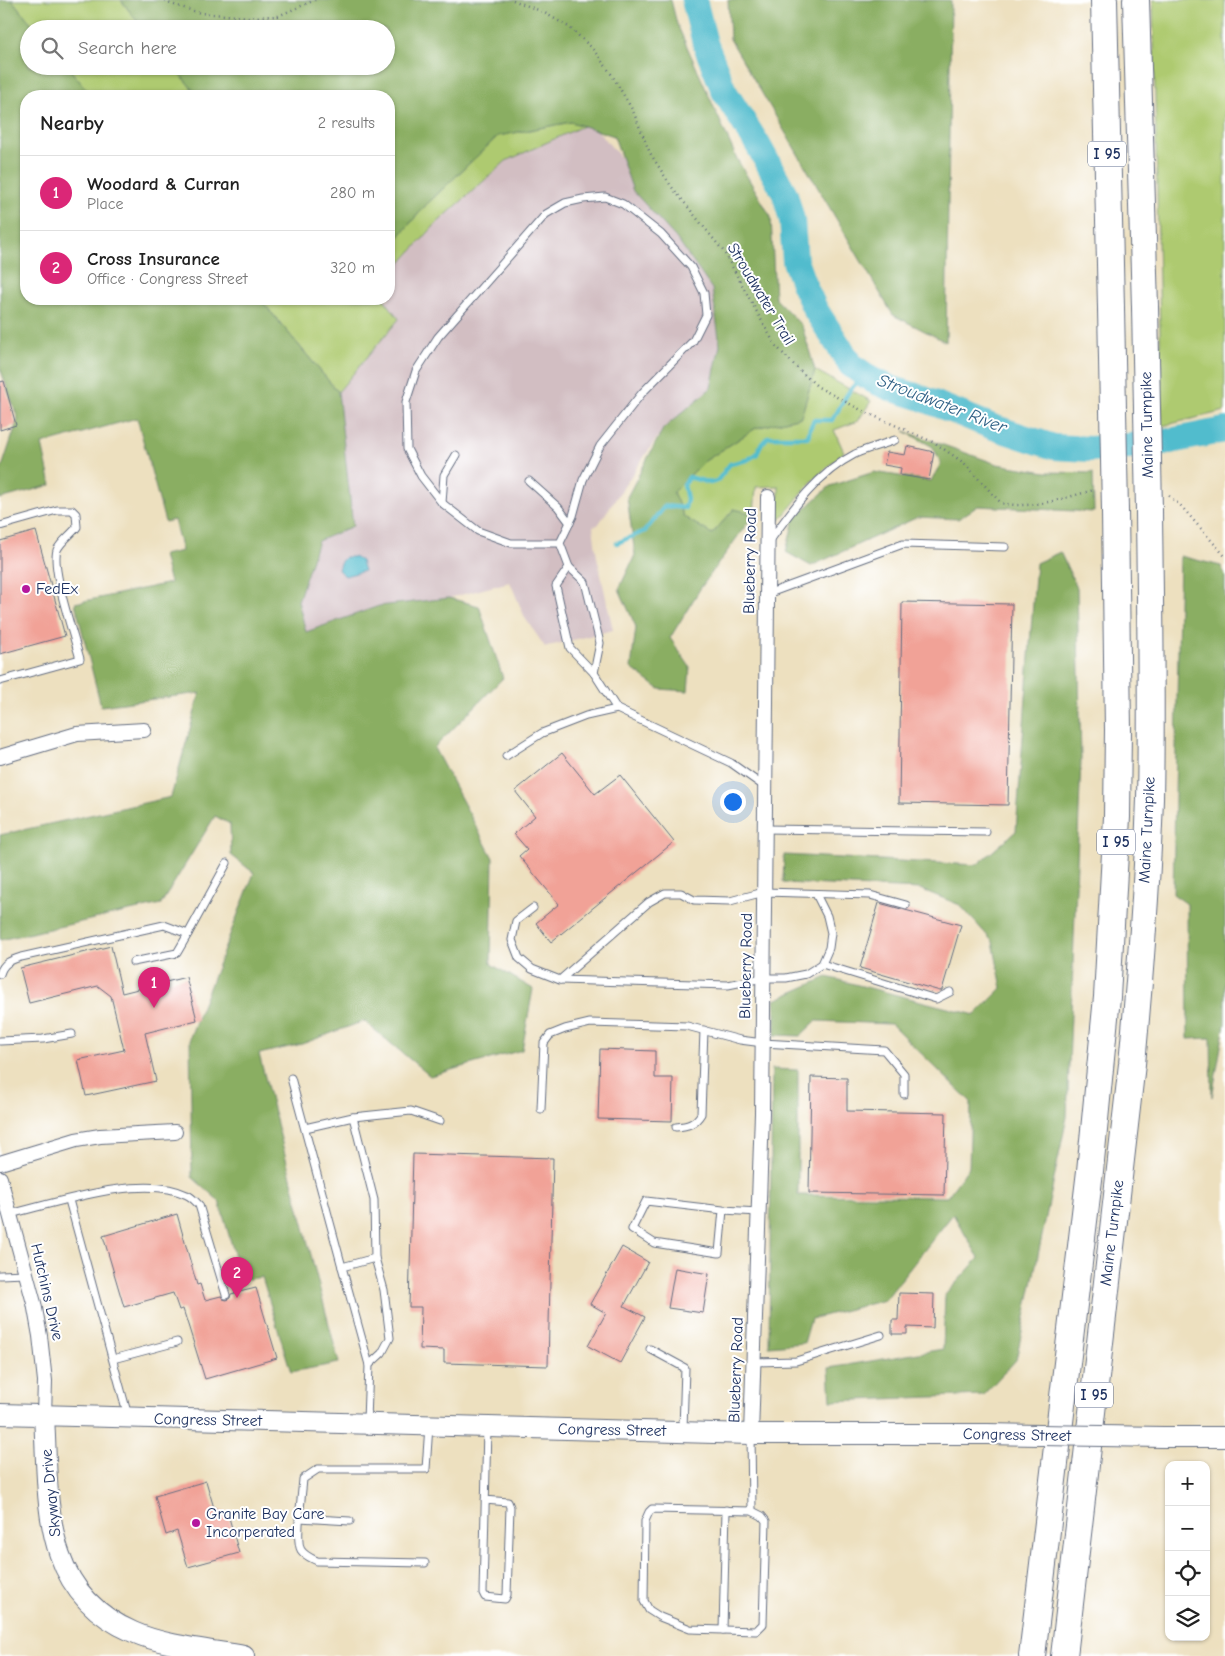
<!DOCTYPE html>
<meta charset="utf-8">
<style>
body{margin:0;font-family:"Comic Neue",sans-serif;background:#f6f6f6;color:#222}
.controls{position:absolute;right:15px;bottom:15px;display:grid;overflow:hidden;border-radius:10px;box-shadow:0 1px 4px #0004}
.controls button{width:45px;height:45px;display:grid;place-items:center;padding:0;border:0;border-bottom:1px solid #e0e0e0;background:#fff;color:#222;font:25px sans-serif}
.you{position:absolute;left:732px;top:801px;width:18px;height:18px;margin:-12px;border:4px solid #fff;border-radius:50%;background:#1a73e8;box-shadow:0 0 0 8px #1a73e833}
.badge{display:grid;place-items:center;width:32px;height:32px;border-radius:50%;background:#db2777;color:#fff;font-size:16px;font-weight:700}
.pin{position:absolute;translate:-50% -41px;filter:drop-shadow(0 1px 2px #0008)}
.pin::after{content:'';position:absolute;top:26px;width:18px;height:15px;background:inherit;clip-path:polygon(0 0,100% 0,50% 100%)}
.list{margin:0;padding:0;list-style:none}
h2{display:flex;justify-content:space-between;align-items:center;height:65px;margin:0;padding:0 20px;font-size:21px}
h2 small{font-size:16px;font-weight:400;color:#767676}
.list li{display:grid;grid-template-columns:32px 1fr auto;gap:15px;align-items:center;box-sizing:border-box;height:75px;padding:0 20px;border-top:1px solid #e0e0e0}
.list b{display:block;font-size:19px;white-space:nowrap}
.list p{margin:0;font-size:16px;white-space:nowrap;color:#767676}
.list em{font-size:16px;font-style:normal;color:#767676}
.icon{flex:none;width:28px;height:28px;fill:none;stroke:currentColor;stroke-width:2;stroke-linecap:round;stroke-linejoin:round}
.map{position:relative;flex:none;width:1225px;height:1656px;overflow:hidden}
.search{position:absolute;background:#fff;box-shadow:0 1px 4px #0004;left:20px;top:20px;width:375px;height:55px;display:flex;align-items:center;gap:12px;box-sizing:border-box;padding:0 18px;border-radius:28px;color:#767676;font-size:19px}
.panel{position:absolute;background:#fff;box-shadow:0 1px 4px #0004;left:20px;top:90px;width:375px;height:215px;border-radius:20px}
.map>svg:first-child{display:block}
</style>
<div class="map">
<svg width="1225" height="1656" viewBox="0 0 1225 1656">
<rect width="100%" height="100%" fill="#fff"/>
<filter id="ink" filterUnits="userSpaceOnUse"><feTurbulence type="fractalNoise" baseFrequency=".02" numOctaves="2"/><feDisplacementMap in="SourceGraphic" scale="10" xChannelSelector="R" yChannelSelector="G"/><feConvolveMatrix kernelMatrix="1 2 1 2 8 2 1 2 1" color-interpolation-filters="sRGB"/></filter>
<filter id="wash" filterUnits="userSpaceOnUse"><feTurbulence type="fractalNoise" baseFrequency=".0096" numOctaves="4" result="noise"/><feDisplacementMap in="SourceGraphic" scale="20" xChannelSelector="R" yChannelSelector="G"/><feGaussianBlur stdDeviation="1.12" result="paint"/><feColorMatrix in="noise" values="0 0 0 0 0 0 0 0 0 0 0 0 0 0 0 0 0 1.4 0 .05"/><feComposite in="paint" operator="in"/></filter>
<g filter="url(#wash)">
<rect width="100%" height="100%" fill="#ede0bf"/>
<polygon fill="#d2bec2" points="590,122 622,159 633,191 676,238 712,289 720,345 711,388 663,429 598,525 593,526 597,557 613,630 545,647 525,618 510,582 449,598 379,606 306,632 298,601 318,541 353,526 338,392 399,319 384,299 389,299 389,276 436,224 506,161"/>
<g fill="#aeca70" stroke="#647c67">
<polygon points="12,0 121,0 143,29 36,29"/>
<polygon points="1153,0 1225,0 1225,411 1162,426"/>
<polygon points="67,66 173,66 198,96 92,96"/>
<polygon points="571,122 583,126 506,161 436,224 389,276 389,248 426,205 498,136"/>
<polygon points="260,299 384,299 399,319 338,392"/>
<polygon points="815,370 871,401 858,421 834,430 844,452 813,480 778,522 779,486 756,487 754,514 734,509 712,534 684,517 673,492 705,461 756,428 801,417"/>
</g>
<g fill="#8aae62" stroke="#526e60">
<polygon points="0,0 12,0 36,29 29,29 29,66 67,66 92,96 26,96 26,299 260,299 338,392 353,526 318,541 298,601 306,632 379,606 449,598 479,606 503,678 434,748 493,858 491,964 533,989 522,1050 430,1076 364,1021 302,1044 259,1054 339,1363 291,1372 262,1277 242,1280 219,1201 192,1177 190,1037 254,873 231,855 230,824 215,816 161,904 0,940 0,835 171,797 200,693 101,706 75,603 170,583 163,555 182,551 174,520 165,522 137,418 42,444 51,485 0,499 0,473 18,419 0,368"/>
<polygon points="121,0 671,0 677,24 737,159 771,217 775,298 802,326 815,370 801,417 756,428 705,461 673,492 684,517 712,534 734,509 754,514 700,589 670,638 690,667 688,691 659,689 631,668 636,627 619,589 635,555 627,497 663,429 711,388 720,345 712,289 676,238 633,191 614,136 571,122 498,136 426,205 389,248 389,96 198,96 173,66 386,66 386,29 143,29"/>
<polygon points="728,0 951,0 946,342 893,315 730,39"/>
<polygon points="904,431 997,464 1046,472 1093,473 1094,512 978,506 958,519 918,517 811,566 786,552 794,519 830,486 874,472 931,481 941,463 933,447"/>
<polygon points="1060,552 1077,588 1081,760 1067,1117 1016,1360 983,1395 831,1401 829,1368 943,1349 945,1295 979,1258 953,1214 885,1300 811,1319 804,1343 769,1346 772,1069 798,1070 798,1195 947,1197 969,1167 971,1102 891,1024 816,1021 800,1036 775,1035 775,1000 827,977 975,1015 1002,988 993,942 960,905 920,889 783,883 784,855 977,865 1016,831 1036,563"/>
<polygon points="1180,556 1221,566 1225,576 1225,1024 1212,1097 1211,1038 1188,1039 1187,904 1173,894"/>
</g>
<polygon fill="#51bccd" stroke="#367696" points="345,557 354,557 361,561 364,571 345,576 338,570 340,563"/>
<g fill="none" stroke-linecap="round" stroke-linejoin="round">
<path stroke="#51bccd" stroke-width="4.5" d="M617,543L645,531L665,506L685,508L687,499L684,485L689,477L710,483L717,481L730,464L747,460L757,454L760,446L768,437H808L810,428L814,420H832C840,410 848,387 859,382C863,381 868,380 872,380"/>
<polyline stroke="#51bccd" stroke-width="26" points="694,0 705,43 724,91 758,145 785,194 792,220 795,261 803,283 815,309 851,365 872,380 893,389 919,397 993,427 1054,447 1090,449 1130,446 1170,441 1225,430"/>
</g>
<g id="blocks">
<g fill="#f1a297">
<polygon points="4,381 16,425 0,430 0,382"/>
<polygon points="907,446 934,452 929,480 900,475 901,468 884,465 887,452 905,455"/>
<polygon points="36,531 65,636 0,654 0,541"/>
<polygon points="902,602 1012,604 1008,805 899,803"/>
<polygon points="562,753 595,794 620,775 674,842 551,942 536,923 559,904 519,856 527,849 514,834 535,816 515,791"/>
<polygon points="879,903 961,925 942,990 940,991 860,968"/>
<polygon points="111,946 122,993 186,977 197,1020 145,1033 156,1081 86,1096 78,1060 124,1050 111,996 98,986 29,1003 20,968"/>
<polygon points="600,1049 655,1051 655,1078 673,1078 672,1121 598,1119"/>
<polygon points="811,1077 847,1078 847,1111 946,1113 944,1195 809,1193"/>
<polygon points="413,1154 553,1158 548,1366 444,1363 444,1350 420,1349 421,1307 409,1307"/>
<polygon points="177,1214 197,1285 200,1284 205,1300 221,1296 223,1299 227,1300 230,1298 231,1294 256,1288 277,1358 205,1379 183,1309 179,1310 173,1293 124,1307 103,1236"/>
<polygon points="622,1247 648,1262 624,1306 645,1317 620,1363 588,1346 606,1313 590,1304"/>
<polygon points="675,1268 709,1274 703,1313 668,1308"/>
<polygon points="899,1293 934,1294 933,1328 907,1327 907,1334 892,1334 892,1320 898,1320"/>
<polygon points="206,1481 214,1508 228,1514 239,1553 188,1567 177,1531 166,1535 155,1496"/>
</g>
</g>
</g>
<g filter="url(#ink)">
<use href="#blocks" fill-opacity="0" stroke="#646d80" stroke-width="1"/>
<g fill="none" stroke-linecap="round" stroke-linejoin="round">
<defs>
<g id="service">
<polyline points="529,481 558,507 570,523"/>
<polyline points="442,503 444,475 456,455"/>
<path d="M0,526L57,510H72L76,514L77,527C71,535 61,541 57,550C51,570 74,636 80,659L0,681"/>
<path d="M769,542C793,508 818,473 855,454C868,448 882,445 895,440"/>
<polyline points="560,543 511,543 478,531 442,503 421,476 407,449 406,402 416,371 438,337 546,214 565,203 583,199 605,197 623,204 661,234 691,267 704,293 706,315 693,341 642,393 600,446 583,480 573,516 560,543 569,567 585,582 600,643 594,673"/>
<polyline points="569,567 556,586 570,648 594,673 617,709 731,763 765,787"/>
<polyline points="767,594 903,544 1005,547"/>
<polyline points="506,756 542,733 586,716 617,709"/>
<polyline points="765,829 986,832"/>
<polyline points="533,908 516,921 512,940 519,958 532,969 560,980 728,985 763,978 786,978 806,974 822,964 829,948 831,933 827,916 816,894"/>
<polyline points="133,962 177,953 188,934"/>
<polyline points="822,964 936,999 950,992"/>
<path d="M0,974C3,963 11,960 21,957L164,925L188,934L227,863"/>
<polyline points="560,980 649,902 665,893 681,893 694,900 730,901 764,892 870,895 906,905"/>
<polyline points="0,1041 43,1039 72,1034"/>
<polyline points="291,1078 342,1267"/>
<polyline points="541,1109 544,1043 550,1035 565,1029 590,1023 687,1026 740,1040 763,1043 884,1050 904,1074 904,1094"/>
<polyline points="353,1117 411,1111 440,1121"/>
<path d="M676,1127C688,1126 695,1124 701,1114L704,1030"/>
<polyline points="305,1128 353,1117 374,1200 375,1258 384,1290 390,1338 382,1353 369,1365"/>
<polyline points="69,1200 128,1416"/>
<polyline points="723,1210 719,1253 654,1243 632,1229 646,1201 723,1210 759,1212"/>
<path d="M10,1214C56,1203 144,1173 187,1195C192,1197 196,1202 199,1205L226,1295"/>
<polyline points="0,1275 26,1274"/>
<polyline points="650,1349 685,1368 683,1429"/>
<polyline points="113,1359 177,1342"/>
<polyline points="754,1362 796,1361 881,1335"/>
<polyline points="367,1421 369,1365 342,1267 375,1258"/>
<polyline points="751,1434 752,1511 652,1509 649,1512 645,1521 644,1601 649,1610 660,1617 690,1629 756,1631 763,1624 766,1521 762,1516 752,1511"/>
<polyline points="485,1500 508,1502 510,1507 507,1595 505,1599 485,1597 483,1593 487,1428"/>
<polyline points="299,1518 350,1521"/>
<path d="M425,1563L317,1561C311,1558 305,1556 301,1550C295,1540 302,1494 303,1479L318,1469H426L429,1426"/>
<polyline points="723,1630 726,1510"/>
</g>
<g id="minor">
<polyline points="0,757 77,734 144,730"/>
<polyline points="0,1163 76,1140 100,1136 175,1132"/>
<polyline points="0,1178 34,1303 40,1336 45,1381 44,1416"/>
<polyline points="751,1434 762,1113 768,497"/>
</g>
<g id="secondary">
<polyline points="0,1414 751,1434 987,1434"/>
<path d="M44,1416C49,1500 40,1592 133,1632C164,1646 210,1650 244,1656"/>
<polyline points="1163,1437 1225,1437"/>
</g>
<g id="motorway">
<polyline points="1104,0 1111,308"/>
<polyline points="1136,0 1145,307"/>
<polyline points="1032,1656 1090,1171 1107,997 1117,817 1118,730 1115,511"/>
<path d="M1064,1656L1132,1064C1140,976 1147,887 1150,799C1152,703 1150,607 1149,511"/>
</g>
</defs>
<use href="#service" stroke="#646d80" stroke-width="9"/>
<use href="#minor" stroke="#646d80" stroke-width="16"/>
<use href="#secondary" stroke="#646d80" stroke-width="22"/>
<use href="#motorway" stroke="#646d80" stroke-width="28"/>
<g stroke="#646d80" stroke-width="2.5" stroke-dasharray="1 4" stroke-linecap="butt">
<polyline points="166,0 168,3 200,13 249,17 278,16 315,0"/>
<path d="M513,0L543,12L569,27L592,48L612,75L633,111L650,153L671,186L724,252L775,345L795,366L818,387L863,411L935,443L964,463L1001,503C1033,510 1063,498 1094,490"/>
<polyline points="1169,496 1181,506 1225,556"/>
</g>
<use href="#service" stroke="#fff" stroke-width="7"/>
<use href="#minor" stroke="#fff" stroke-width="14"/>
<use href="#secondary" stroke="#fff" stroke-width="20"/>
<use href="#motorway" stroke="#fff" stroke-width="26"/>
<defs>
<polyline id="secondary-bridge" points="987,1434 1163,1437"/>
<g id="motorway-bridge">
<polyline points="1145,307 1149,511"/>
<polyline points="1111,308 1115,511"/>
</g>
</defs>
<use href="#secondary-bridge" stroke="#646d80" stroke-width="22" stroke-linecap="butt"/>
<use href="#motorway-bridge" stroke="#646d80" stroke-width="28" stroke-linecap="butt"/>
<use href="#secondary-bridge" stroke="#fff" stroke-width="20"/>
<use href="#motorway-bridge" stroke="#fff" stroke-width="26"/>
</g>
</g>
<g fill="#b5179e" stroke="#fff" stroke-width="2">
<circle cx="26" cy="589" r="5"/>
<circle cx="196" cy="1523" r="5"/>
</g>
<g text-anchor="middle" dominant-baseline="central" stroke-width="4" stroke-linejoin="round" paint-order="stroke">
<g fill="#fff" stroke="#5f6d8e" stroke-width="1">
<rect x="1088" y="141.5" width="38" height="25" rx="4"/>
<rect x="1097" y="829.5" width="38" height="25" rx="4"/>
<rect x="1075" y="1382.5" width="38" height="25" rx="4"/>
</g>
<g font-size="15" font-weight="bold" fill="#1b2f5e">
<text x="1107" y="154">I 95</text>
<text x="1116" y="842">I 95</text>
<text x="1094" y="1395">I 95</text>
</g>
<g font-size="16" fill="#1b2f5e" stroke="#fff">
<text transform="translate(761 294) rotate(59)">Stroudwater Trail</text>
<text transform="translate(1147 425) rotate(-91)">Maine Turnpike</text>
<text transform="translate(750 561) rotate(-89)">Blueberry Road</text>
<text transform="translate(1147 830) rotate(-87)">Maine Turnpike</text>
<text transform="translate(746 966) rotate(-89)">Blueberry Road</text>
<text transform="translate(1112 1233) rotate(-83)">Maine Turnpike</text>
<text transform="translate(47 1292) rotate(77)">Hutchins Drive</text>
<text transform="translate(736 1370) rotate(-88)">Blueberry Road</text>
<text transform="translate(208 1420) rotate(1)">Congress Street</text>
<text transform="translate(612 1430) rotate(1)">Congress Street</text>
<text transform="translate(1017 1435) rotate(1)">Congress Street</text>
<text transform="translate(51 1493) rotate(-96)">Skyway Drive</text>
</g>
<g font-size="16" fill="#1b2f5e" stroke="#fff" text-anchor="start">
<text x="36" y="589">FedEx</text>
<text x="206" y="1514">Granite Bay Care<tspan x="206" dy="18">Incorperated</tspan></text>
</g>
<g font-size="18" font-style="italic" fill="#2e6085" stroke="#fff">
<text transform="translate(942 404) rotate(21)">Stroudwater River</text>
</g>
</g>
</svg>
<div class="controls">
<button>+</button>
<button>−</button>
<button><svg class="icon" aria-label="locate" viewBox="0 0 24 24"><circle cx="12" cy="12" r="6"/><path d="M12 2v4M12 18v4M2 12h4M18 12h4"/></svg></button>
<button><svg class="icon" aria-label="layers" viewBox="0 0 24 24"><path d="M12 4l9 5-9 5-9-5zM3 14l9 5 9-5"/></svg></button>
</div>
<div class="you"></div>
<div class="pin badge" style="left:154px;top:1008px">1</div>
<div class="pin badge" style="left:237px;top:1298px">2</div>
<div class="search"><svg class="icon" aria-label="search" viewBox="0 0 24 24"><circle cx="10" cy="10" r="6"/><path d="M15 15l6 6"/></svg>Search here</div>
<section class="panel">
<h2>Nearby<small>2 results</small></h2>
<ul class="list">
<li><span class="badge">1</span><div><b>Woodard &amp; Curran</b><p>Place</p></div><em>280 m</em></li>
<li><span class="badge">2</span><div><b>Cross Insurance</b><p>Office · Congress Street</p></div><em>320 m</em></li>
</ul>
</section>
</div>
